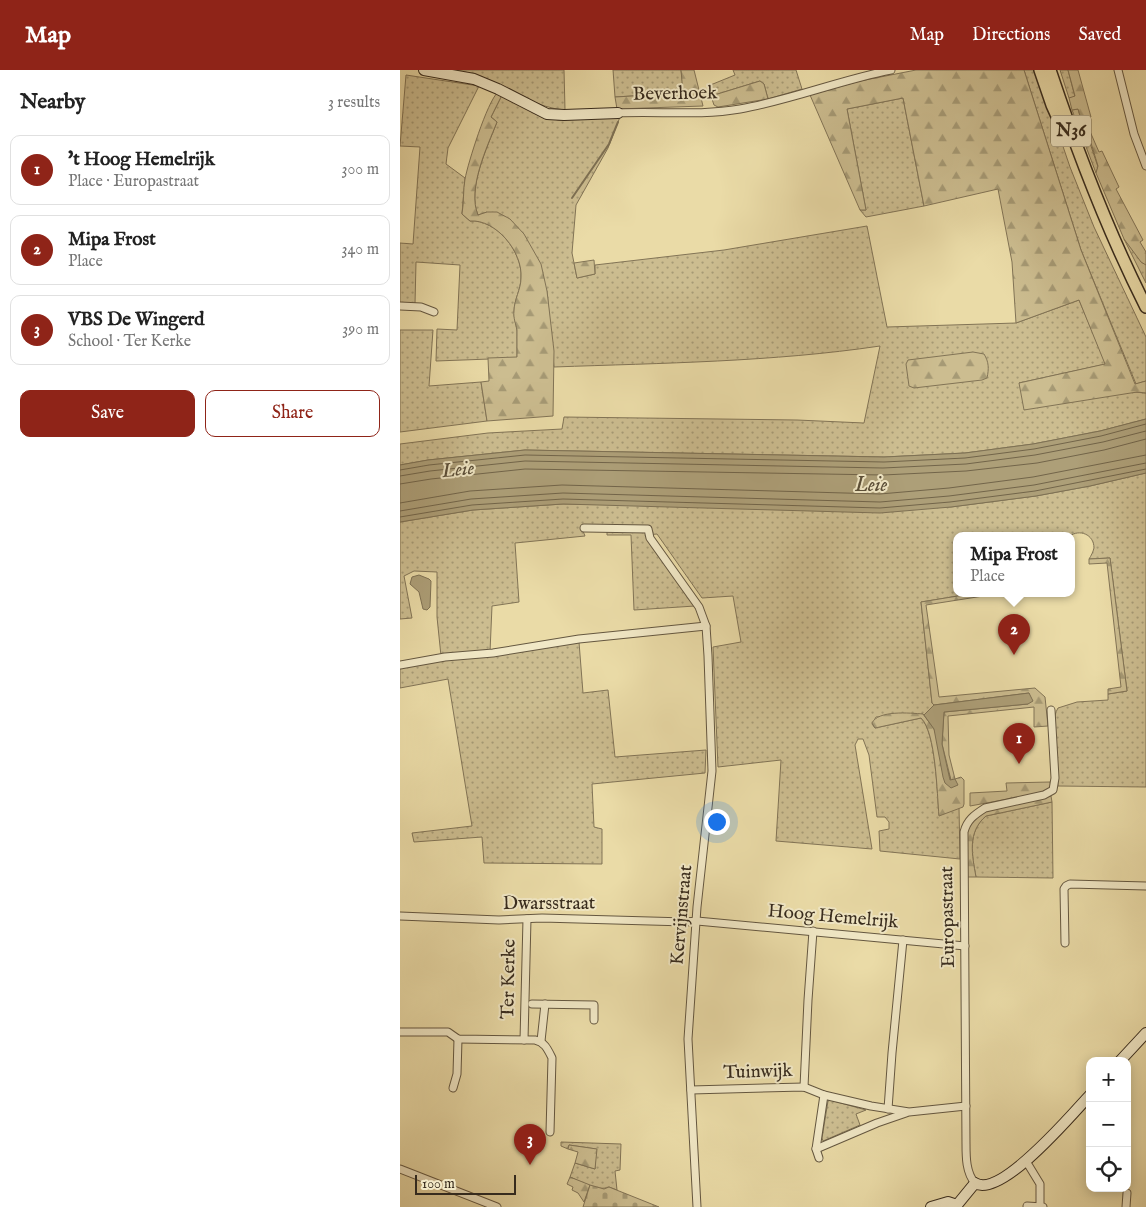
<!DOCTYPE html>
<meta charset="utf-8">
<style>
body{margin:0;font-family:"IM FELL English",serif;background:#f6f6f6;color:#222}
.controls{position:absolute;right:15px;bottom:15px;display:grid;overflow:hidden;border-radius:10px;box-shadow:0 2px 12px #0003}
.controls button{width:45px;height:45px;display:grid;place-items:center;padding:0;border:0;border-bottom:1px solid #e0e0e0;background:#fff;color:#222;font:25px sans-serif}
.scale{position:absolute;left:15px;bottom:12px;width:101px;box-sizing:border-box;padding-left:5px;border:2px solid #372b1d;border-top:0;font-size:14px;line-height:18px;white-space:nowrap;color:#372b1d;-webkit-text-stroke:4px #f1e8c6;paint-order:stroke}
.you{position:absolute;left:316px;top:751px;width:18px;height:18px;margin:-12px;border:4px solid #fff;border-radius:50%;background:#1a73e8;box-shadow:0 0 0 8px #1a73e833}
.badge{display:grid;place-items:center;width:32px;height:32px;border-radius:50%;background:#8f2418;color:#fff;font-size:16px;font-weight:700}
.pin{position:absolute;translate:-50% -41px;filter:drop-shadow(0 1px 2px #0008)}
.pin::after{content:'';position:absolute;top:26px;width:18px;height:15px;background:inherit;clip-path:polygon(0 0,100% 0,50% 100%)}
.popup{position:absolute;left:553px;top:462px;width:122px;height:65px;box-sizing:border-box;display:grid;place-content:center;border-radius:10px;background:#fff;filter:drop-shadow(0 1px 4px #0005);font-size:16px;white-space:nowrap;color:#767676}
.popup b{font-size:19px;color:#222}
.popup::after{content:'';position:absolute;left:50%;top:100%;margin-left:-10px;border:10px solid transparent;border-top-color:#fff}
.list{margin:0;padding:0;list-style:none}
h2{display:flex;justify-content:space-between;align-items:center;height:65px;margin:0;padding:0 20px;font-size:21px}
h2 small{font-size:16px;font-weight:400;color:#767676}
.list li{display:grid;grid-template-columns:32px 1fr auto;gap:15px;align-items:center;box-sizing:border-box;height:70px;margin:0 10px 10px;padding:0 10px;border:1px solid #e0e0e0;border-radius:10px}
.list b{display:block;font-size:19px;white-space:nowrap}
.list p{margin:0;font-size:16px;white-space:nowrap;color:#767676}
.list em{font-size:16px;font-style:normal;color:#767676}
.actions{display:flex;gap:10px;padding:15px 20px}
.actions a{flex:1;padding:11px 0;border:1px solid #8f2418;border-radius:10px;text-align:center;font-size:18px;color:#8f2418}
.actions .main{background:#8f2418;color:#fff}
.icon{flex:none;width:28px;height:28px;fill:none;stroke:currentColor;stroke-width:2;stroke-linecap:round;stroke-linejoin:round}
.map{position:relative;flex:none;width:746px;height:1137px;overflow:hidden}
header{display:flex;align-items:center;gap:30px;box-sizing:border-box;height:70px;padding:0 25px;background:#8f2418;color:#fff}
header strong{font-size:24px}
nav{display:flex;gap:28px;margin-inline-start:auto;font-size:18px}
main{display:flex}
aside{flex:1;background:#fff}
.map>svg:first-child{display:block}
</style>
<header>
<strong>Map</strong>
<nav><a>Map</a><a>Directions</a><a>Saved</a></nav>
</header>
<main>
<aside>
<h2>Nearby<small>3 results</small></h2>
<ul class="list">
<li><span class="badge">1</span><div><b>'t Hoog Hemelrijk</b><p>Place · Europastraat</p></div><em>300 m</em></li>
<li><span class="badge">2</span><div><b>Mipa Frost</b><p>Place</p></div><em>340 m</em></li>
<li><span class="badge">3</span><div><b>VBS De Wingerd</b><p>School · Ter Kerke</p></div><em>390 m</em></li>
</ul>
<div class="actions"><a class="main">Save</a><a>Share</a></div>
</aside>
<div class="map">
<svg width="746" height="1137" viewBox="0 0 746 1137">
<defs>
<pattern id="grass-dots" width="8" height="8" patternUnits="userSpaceOnUse" patternTransform="scale(1.25)"><rect width="8" height="8" fill="#ccbd90"/><path d="M2 2h.1M6 6h.1" fill="none" stroke="#a69a75" stroke-width="1.8" stroke-linecap="round"/></pattern>
<pattern id="forest-firs" width="22" height="20" patternUnits="userSpaceOnUse" patternTransform="scale(1.25)"><rect width="22" height="20" fill="#ccbd90"/><path d="M5 1l3.5 6h-7zM16 11l3.5 6h-7z" fill="#a69a75"/></pattern>
<pattern id="cemetery-stones" width="16" height="16" patternUnits="userSpaceOnUse" patternTransform="scale(1.25)"><rect width="16" height="16" fill="#ccbd90"/><path d="M2 7V4a2 2 0 0 1 4 0v3zM10 15v-3a2 2 0 0 1 4 0v3z" fill="#a69a75"/></pattern>
</defs>
<rect width="100%" height="100%" fill="#eadba7"/>
<filter id="stains"><feTurbulence type="fractalNoise" baseFrequency=".004" numOctaves="4"/><feColorMatrix values="0 0 0 0 .2 0 0 0 0 .09 0 0 0 0 .02 0 0 0 .5 -.17"/></filter>
<radialGradient id="worn" r=".72"><stop offset=".6" stop-color="#630" stop-opacity="0"/><stop offset="1" stop-color="#630" stop-opacity=".3"/></radialGradient>
<g fill="url(#grass-dots)" stroke="#827456">
<path d="M55,0H164L165,40C137,38 117,22 92,11C80,6 68,2 55,0Z"/>
<polygon points="213,0 281,0 284,23 215,27"/>
<polygon points="333,0 396,0 402,19 368,29 364,14 360,11 311,26 308,16 335,5"/>
<polygon points="624,0 637,0 670,97 694,157 746,267 746,311 736,314 681,180"/>
<polygon points="660,0 668,0 675,27 669,28"/>
<path d="M6,5L79,16L48,78L46,94L65,108L62,144L70,151C96,149 123,182 121,208C121,219 114,230 114,242C114,248 116,254 117,261C117,269 117,279 117,288L36,291L37,259L57,260L60,195L16,192L15,234H0V173L13,174L20,77L0,76Z"/>
<path d="M102,25L136,44L158,50L220,47L208,78L176,135L172,183L177,208L195,204V195L324,180L467,156L487,257L616,253L679,230L706,294L619,313L746,323V349L700,361L633,374L565,383L484,387L125,380L28,390L0,395V374L88,363L162,359L164,347L397,350L464,353L480,276C372,292 263,293 154,297L147,221L87,142L78,145C67,119 87,78 97,52L91,47Z"/>
<polygon points="503,28 524,136 466,147 460,140 466,140 447,39"/>
<polygon points="678,39 688,73 690,73 698,97 696,103 672,40"/>
<polygon points="724,169 746,195 746,213"/>
<polygon points="0,260 33,260 29,316 81,312 87,351 0,362"/>
<path d="M746,403V717L658,716C657,696 648,654 658,638L677,632L708,630V624L727,621L710,488L689,489C691,486 693,482 694,478C694,464 679,459 670,466H556V524H570L521,532L532,633L534,635L524,645L523,644L476,647L472,654L475,658L521,648C536,663 537,723 539,745L559,738L560,789L480,781L479,761L489,759V752L485,747H477L469,685L463,669H458L455,675L472,779L376,771L381,690L318,697L313,577L341,572L333,526L302,528L257,464L245,465L295,536L234,540L231,465H207V461H183L185,466L115,473L119,532L92,536L90,582L41,586L37,547V502L14,501L4,506L12,548L0,549V452L73,440L163,434L551,437L636,426L690,416Z"/>
<polygon points="179,572 183,623 208,620 215,687 306,680 305,703 192,714 194,757 202,759 202,794 84,793 82,767 14,772 12,763 72,756 48,609 0,618 0,597 39,589"/>
<path d="M652,732L653,808L576,807C572,785 567,762 586,746Z"/>
<polygon points="430,1030 466,1040 456,1044 460,1055 423,1071 422,1068 428,1031"/>
<path d="M161,1072L221,1074L220,1100L215,1101L217,1120L209,1117C197,1122 180,1111 170,1107L175,1093L195,1099L196,1079L169,1075L168,1079L161,1076Z"/>
</g>
<g fill="url(#forest-firs)" stroke="#827456">
<polygon points="281,0 294,0 303,36 217,39 215,27 283,23"/>
<polygon points="516,0 624,0 681,180 735,314 746,311 746,323 737,322 624,340 619,313 705,294 679,230 616,253 612,192 598,119 524,136 503,28 447,39 466,140 460,140 410,25 460,11"/>
<polygon points="668,0 678,0 691,47 685,50 699,82 702,81 719,117 716,119 743,170 740,172 746,182 746,195 741,192 724,169 696,103 698,96 691,73 688,73 678,39 672,40 669,28 675,26"/>
<polygon points="360,11 364,14 368,29 318,37 314,35 311,26"/>
<path d="M98,22L102,25L91,47L97,52C87,77 67,119 78,145L87,142H97L110,149L124,164L141,194L147,221L154,281L153,346L87,351L81,312L89,311L88,288L117,287C117,278 117,269 117,260C116,254 113,248 114,241C114,230 121,219 121,208C123,182 96,149 70,151L62,144C64,132 63,120 65,109C68,93 87,32 98,22Z"/>
<polygon points="194,190 195,204 177,208 174,193"/>
<path d="M573,282L584,284C589,292 589,299 587,308L582,310L514,318L509,316L506,294L508,290Z"/>
<polygon points="710,488 727,621 708,624 708,619 721,617 707,493 689,494 689,489"/>
<path d="M570,524H596L526,535L539,627L635,618L645,627L648,656L634,657V637L548,646L549,685L555,709L561,707L564,710V734L563,737L539,746C537,724 536,662 521,648L475,658L472,653C478,640 510,643 523,644L534,659L551,710L542,674L544,642L628,634L629,623L534,635L532,633L521,532Z"/>
<polygon points="650,712 652,721 570,736 570,723 607,721 606,713"/>
<path d="M651,726L652,732L586,746C567,762 572,785 576,807H566C566,794 564,767 569,756C581,734 628,731 651,726Z"/>
<polygon points="169,1075 197,1079 195,1099 175,1093 178,1082 168,1079"/>
<polygon points="170,1107 190,1115 184,1132 178,1123 172,1120 173,1117 167,1114"/>
</g>
<polygon fill="url(#cemetery-stones)" stroke="#827456" points="190,1115 204,1119 209,1117 259,1137 183,1137"/>
<g fill="#ad9f78" stroke="#7e7154">
<polygon points="746,349 746,403 690,416 636,426 551,437 480,443 163,434 73,440 0,452 0,395 28,390 125,380 484,387 565,383 633,374 700,361"/>
<polygon points="19,505 29,509 31,511 30,537 27,540 23,539 19,522 10,514 12,507"/>
<polygon points="629,623 633,631 628,634 544,642 542,674 550,710 555,709 558,715 551,718 545,713 543,707 534,659 524,645 534,635"/>
</g>
<g fill="none" stroke-linecap="round" stroke-linejoin="round">
<g stroke="#72654a" stroke-width="1">
<polyline points="0,400 29,395 125,385 484,392 565,388 634,379 701,366 746,354"/>
<polyline points="0,406 30,401 125,391 483,398 566,394 635,385 703,372 746,361"/>
<polyline points="0,414 31,409 125,399 483,405 566,401 637,393 704,380 746,369"/>
<polyline points="0,433 70,421 162,415 480,424 549,418 633,407 746,385"/>
<polyline points="0,441 71,429 163,423 480,432 549,426 634,415 746,393"/>
<polyline points="0,447 72,435 163,429 480,438 550,432 635,421 746,399"/>
</g>
<polyline stroke="#7e7154" stroke-width="2" points="172,128 209,74 218,52"/>
<defs>
<g id="street">
<polyline points="718,0 734,64 746,96"/>
<path d="M218,43C258,41 300,46 340,39C391,30 440,10 491,0"/>
<polyline points="0,236 21,237 34,242"/>
<polyline points="184,458 248,459 250,468 299,537 306,556 308,586 312,701 297,837 288,969 297,1137"/>
<polyline points="0,595 45,587 93,583 179,569 306,556"/>
<polyline points="0,846 99,850 142,848 286,852 297,851 565,876"/>
<polyline points="665,873 664,819 666,816 670,814 746,816"/>
<polyline points="132,934 194,935 194,950"/>
<path d="M0,962H48L58,969L135,970C145,972 148,980 152,988L150,1062"/>
<polyline points="124,970 127,849"/>
<polyline points="141,971 145,934"/>
<polyline points="404,1017 408,930 413,861"/>
<polyline points="53,1018 57,1004 58,969"/>
<polyline points="291,1020 404,1017 424,1025 471,1036 509,1042 566,1036"/>
<polyline points="488,1039 492,983 503,870"/>
<polyline points="416,1079 477,1053 506,1043"/>
<polyline points="419,1088 416,1079 424,1025"/>
<polyline points="626,1091 640,1114 640,1137"/>
<polyline points="0,1099 97,1137"/>
<path d="M575,1113C566,1103 566,1087 566,1074L564,762C567,750 574,745 585,738L644,725L653,720L655,708L651,640"/>
<polyline points="627,1136 643,1137"/>
<polyline points="726,1137 727,1123"/>
</g>
<g id="secondary">
<polyline points="24,0 74,9 98,19 147,44 164,45 218,43"/>
<polyline points="720,991 746,963"/>
<path d="M531,1137L548,1132L557,1135L575,1113C601,1129 673,1043 690,1025"/>
</g>
<g id="primary">
<polyline points="640,0 652,35 666,66"/>
<path d="M650,0C677,81 707,160 746,237"/>
</g>
</defs>
<use href="#street" stroke="#645740" stroke-width="9"/>
<use href="#secondary" stroke="#372b1d" stroke-width="12"/>
<use href="#primary" stroke="#372b1d" stroke-width="14"/>
<use href="#street" stroke="#f1e8c6" stroke-width="7"/>
<use href="#secondary" stroke="#f1e8c6" stroke-width="10"/>
<use href="#primary" stroke="#eadba7" stroke-width="11"/>
</g>
<g text-anchor="middle" dominant-baseline="central" stroke-width="4" stroke-linejoin="round" paint-order="stroke">
<rect fill="#f1e8c6" stroke="#6f6450" stroke-width="1" x="651" y="45.5" width="40" height="31" rx="4"/>
<g font-size="18" font-weight="bold" fill="#372b1d">
<text x="671" y="61">N36</text>
</g>
<g font-size="19" fill="#372b1d" stroke="#f1e8c6">
<text transform="translate(275 24) rotate(-1)">Beverhoek</text>
<text x="149" y="834">Dwarsstraat</text>
<text transform="translate(282 845) rotate(-85)">Kervijnstraat</text>
<text transform="translate(433 847) rotate(5)">Hoog Hemelrijk</text>
<text transform="translate(548 847) rotate(-91)">Europastraat</text>
<text transform="translate(109 909) rotate(-89)">Ter Kerke</text>
<text transform="translate(358 1002) rotate(-2)">Tuinwijk</text>
</g>
<g font-size="20" font-style="italic" fill="#5a4e38" stroke="#f1e8c6">
<text transform="translate(58 400) rotate(-6)">Leie</text>
<text x="471" y="415">Leie</text>
</g>
</g>
<rect width="100%" height="100%" filter="url(#stains)"/>
<rect width="100%" height="100%" fill="url(#worn)"/>
</svg>
<div class="controls">
<button>+</button>
<button>−</button>
<button><svg class="icon" aria-label="locate" viewBox="0 0 24 24"><circle cx="12" cy="12" r="6"/><path d="M12 2v4M12 18v4M2 12h4M18 12h4"/></svg></button>
</div>
<div class="scale">100 m</div>
<div class="you"></div>
<div class="pin badge" style="left:619px;top:694px">1</div>
<div class="pin badge" style="left:614px;top:585px">2</div>
<div class="popup"><b>Mipa Frost</b>Place</div>
<div class="pin badge" style="left:130px;top:1095px">3</div>
</div>
</main>
